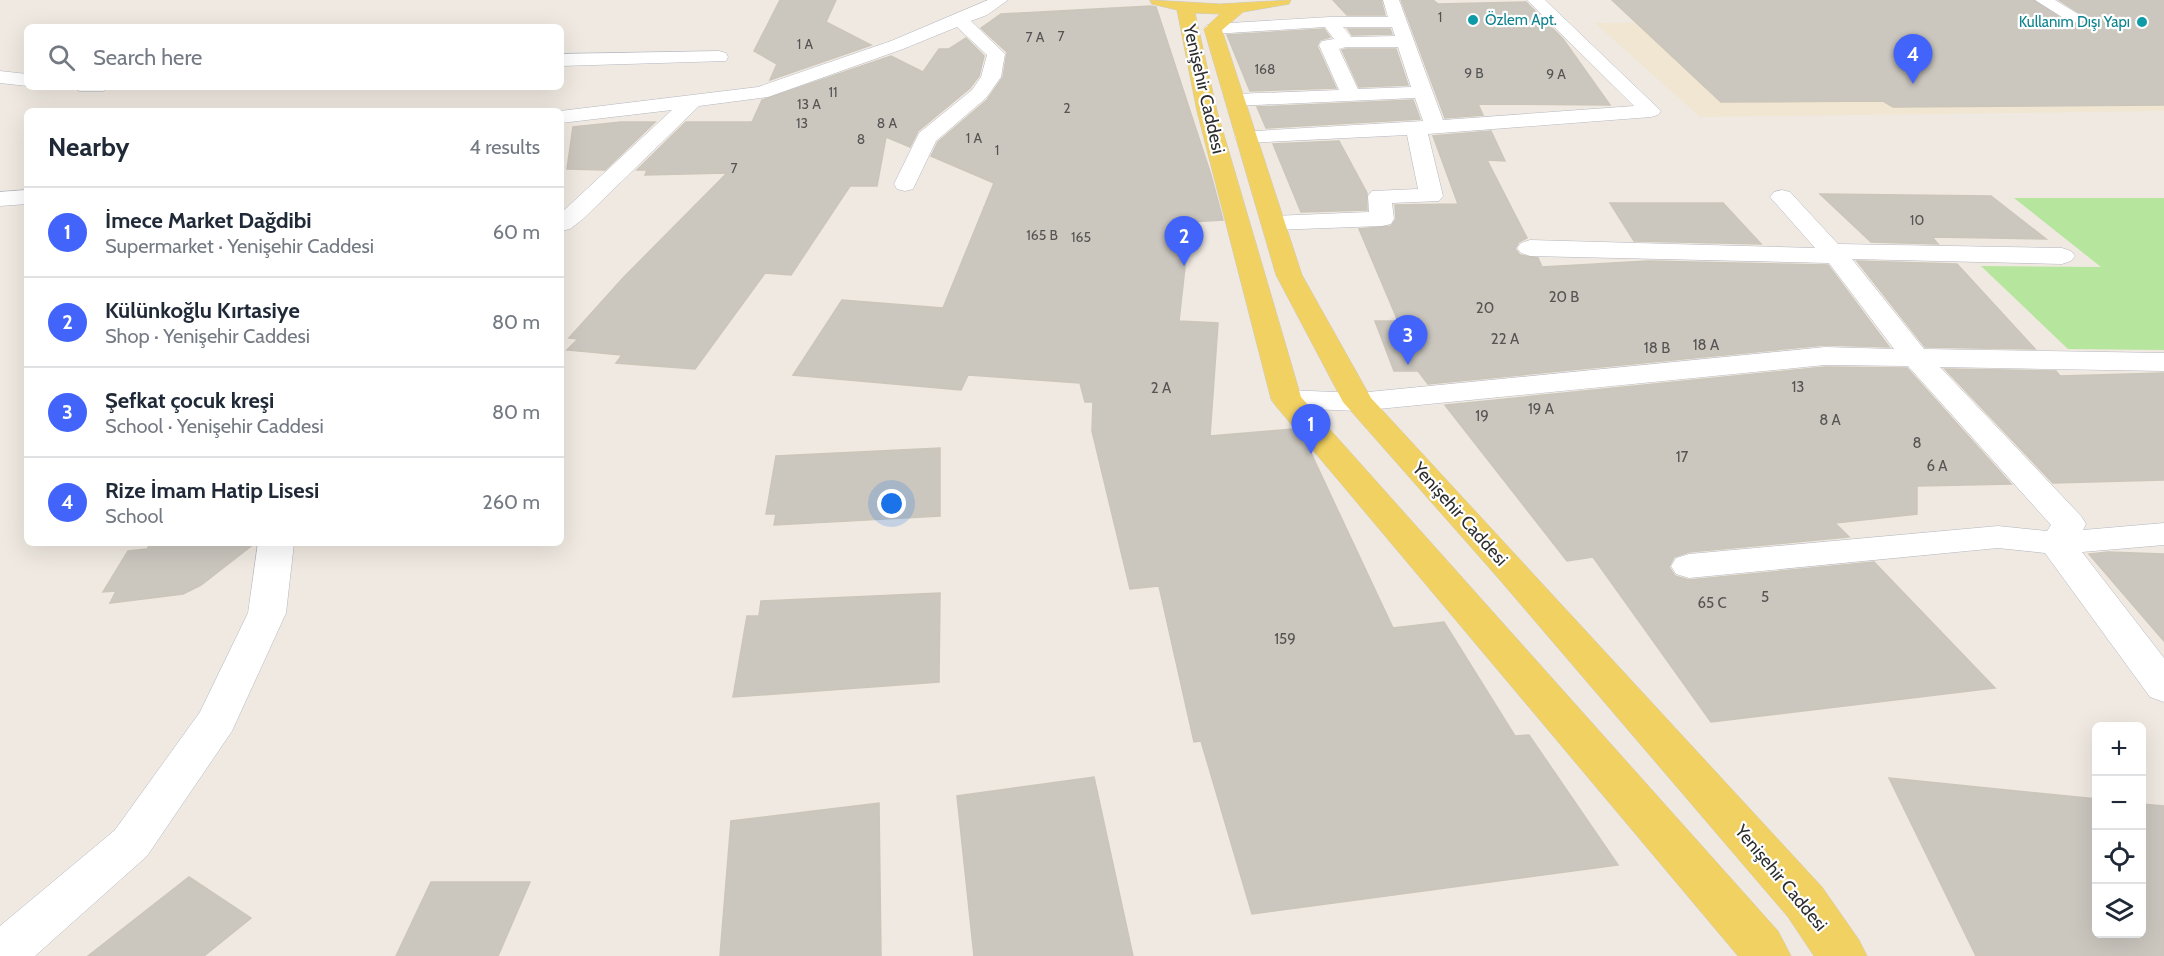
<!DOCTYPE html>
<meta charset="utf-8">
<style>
body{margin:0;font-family:Cabin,sans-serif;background:#f2f2f3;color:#1f2937}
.controls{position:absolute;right:18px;bottom:18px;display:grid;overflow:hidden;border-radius:9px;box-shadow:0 6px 24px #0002}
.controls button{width:54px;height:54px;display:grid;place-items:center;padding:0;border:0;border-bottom:2px solid #e0e1e3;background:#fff;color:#1f2937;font:30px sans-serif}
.you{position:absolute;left:892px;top:504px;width:21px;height:21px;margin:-15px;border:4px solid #fff;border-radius:50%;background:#1a73e8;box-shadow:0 0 0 9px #1a73e833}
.badge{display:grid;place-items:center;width:39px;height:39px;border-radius:50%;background:#4264fb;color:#fff;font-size:20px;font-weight:700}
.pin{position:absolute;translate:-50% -50px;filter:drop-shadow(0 2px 3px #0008)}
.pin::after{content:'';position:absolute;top:32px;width:21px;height:18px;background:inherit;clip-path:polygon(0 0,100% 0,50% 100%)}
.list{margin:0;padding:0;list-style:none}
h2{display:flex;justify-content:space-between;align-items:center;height:78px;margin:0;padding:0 24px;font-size:26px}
h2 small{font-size:20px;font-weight:400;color:#747a83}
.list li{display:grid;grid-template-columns:39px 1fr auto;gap:18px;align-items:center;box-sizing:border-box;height:90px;padding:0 24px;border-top:2px solid #e0e1e3}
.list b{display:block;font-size:22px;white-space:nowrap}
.list p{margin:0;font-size:20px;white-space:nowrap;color:#747a83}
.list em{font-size:20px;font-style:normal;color:#747a83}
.icon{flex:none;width:33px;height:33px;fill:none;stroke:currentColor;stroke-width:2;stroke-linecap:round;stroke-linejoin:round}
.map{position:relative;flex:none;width:2164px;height:956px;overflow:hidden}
.search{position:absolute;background:#fff;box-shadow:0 6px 24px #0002;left:24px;top:24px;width:540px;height:66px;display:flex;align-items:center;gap:15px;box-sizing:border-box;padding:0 21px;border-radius:9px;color:#747a83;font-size:22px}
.panel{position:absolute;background:#fff;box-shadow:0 6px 24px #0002;left:24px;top:108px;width:540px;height:438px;border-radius:9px}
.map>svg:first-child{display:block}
</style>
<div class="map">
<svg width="2164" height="956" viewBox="0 0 2164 956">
<rect width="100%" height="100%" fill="#efe9e1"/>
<polygon fill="#f0e6d1" points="2082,18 2164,57 2164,111 1700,117 1595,23"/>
<polygon fill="#b6e59e" points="2014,198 2164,198 2164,350 2068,349 1981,266 2101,267"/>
<g fill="#cbc7bf" stroke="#cbc5ba" stroke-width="1.5">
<polygon points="780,0 836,0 826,22 871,45 770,80 777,64 754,51"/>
<polygon points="1333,0 1381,0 1385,15 1347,15"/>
<polygon points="1401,0 1433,0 1438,4 1526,2 1563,39 1610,105 1478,104 1483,115 1445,118"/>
<polygon points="1612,0 2033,0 2070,24 2082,24 2087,18 2059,0 2164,0 2164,105 1893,107 1883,101 1721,102"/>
<polygon points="1151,6 1156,7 1211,175 1223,220 1190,222 1179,321 1218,323 1210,436 1293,429 1309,449 1393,628 1444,622 1515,736 1529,735 1618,865 1252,914 1201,741 1194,742 1159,586 1130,589 1092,431 1093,402 1085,402 1080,383 968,375 961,390 793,375 842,300 943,308 994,183 931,156 938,142 987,100 1003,77 1007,52 981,28 1001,14"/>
<polygon points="1324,29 1330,37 1320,40 1317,46 1336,88 1250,91 1227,35"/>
<polygon points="1348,29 1390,29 1392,34 1352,35"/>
<polygon points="966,38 984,56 979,76 970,88 918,131 910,147 886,137 877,186 850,186 791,275 765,273 695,369 616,363 622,355 567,350 578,339 569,338 623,278 727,173 645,175 647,170 637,170 686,122 752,122 762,100 891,56 923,72 939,49 949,49"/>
<polygon points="1346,49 1396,49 1408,85 1359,87 1342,50"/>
<polygon points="1413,100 1420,119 1266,128 1257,107"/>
<polygon points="621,122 655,122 605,170 567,169 573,127"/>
<polygon points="1491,131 1505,161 1487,160 1527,238 1519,242 1515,249 1520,255 1538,258 1542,267 1648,261 1828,265 1889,347 1825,345 1428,384 1418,371 1394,371 1375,321 1398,321 1359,229 1391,226 1396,219 1395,205 1458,204 1433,136"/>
<polygon points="1339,141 1367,193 1367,210 1301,212 1273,144"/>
<polygon points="1820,194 1991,196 2046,239 1932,237 1938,244 1871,242"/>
<polygon points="1610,203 1723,203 1761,244 1634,241"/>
<polygon points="1857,261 1957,264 2035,349 1925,347"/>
<polygon points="1825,367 1907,368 2011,484 1917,486 1917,514 1835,523 1849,537 1689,552 1674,557 1669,567 1675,576 1689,580 1874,562 1995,688 1711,722 1593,557 1567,561 1445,405"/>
<polygon points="1945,369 2056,371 2060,376 2164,373 2164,480 2053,483"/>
<polygon points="940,448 940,516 774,525 776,514 766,514 776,456"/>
<polygon points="151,543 255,543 201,585 183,594 110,603 116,591 103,592 128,551 147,549"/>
<polygon points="2108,552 2164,554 2164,641 2089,554"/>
<polygon points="940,593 939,682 733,697 747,616 759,616 761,601"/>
<polygon points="1094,777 1133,956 974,956 957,796"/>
<polygon points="1889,778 2097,799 2097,933 2142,933 2142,804 2164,806 2164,956 1976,956"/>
<polygon points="879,803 881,956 720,956 731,821"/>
<polygon points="189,877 251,918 204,956 88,956"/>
<polygon points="431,882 530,882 498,956 396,956"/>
</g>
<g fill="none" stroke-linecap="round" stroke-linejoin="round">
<defs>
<g id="minor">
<polygon points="988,0 1008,0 987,15 971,21 1005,54 1001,77 986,98 936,141 913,189 905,191 897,189 894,184 919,133 972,90 981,77 987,55 957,27 903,49 768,97 699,106 583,219 570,229 561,231 561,213 672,110 561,123 560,111 758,87 891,41"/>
<path d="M1383,0H1399L1443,120L1634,106L1527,0H1545L1661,111L1658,115L1651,117L1428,134L1443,196L1439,201L1392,203L1394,219L1391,224L1382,226L1273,230L1264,228L1261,223L1264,218L1273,216L1369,212L1368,196L1372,191L1418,189L1407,135L1246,143L1238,142L1235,137L1238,132L1423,121L1415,98L1235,106L1228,104L1225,100L1228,96L1235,94L1339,90L1319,45L1322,41L1334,39L1325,27L1213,34L1207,33L1204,29L1207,25L1213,24L1330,17H1388ZM1343,27H1392L1395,36L1351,37ZM1346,47H1398L1411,87L1358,89L1339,49Z"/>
<polygon points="2035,0 2055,0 2085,18 2082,22 2070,22"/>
<polygon points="719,51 726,53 728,57 726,61 561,66 561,54"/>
<polygon points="0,71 27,74 27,86 0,83"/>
<polygon points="76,87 107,87 104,91 79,91"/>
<polygon points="27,190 27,204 0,206 0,192"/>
<polygon points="1782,190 1790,192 1838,244 2062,248 2071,251 2075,256 2071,261 2062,264 1852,259 1924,349 2164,353 2164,371 1940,367 2081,516 2086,524 2083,530 2164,523 2164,545 2082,552 2164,658 2164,702 2150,697 2045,553 1998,548 1689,578 1676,574 1671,566 1676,558 1689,554 1998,526 2047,531 2051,525 1908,366 1825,365 1358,411 1286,408 1275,405 1271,399 1275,393 1286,390 1358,393 1825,347 1894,349 1829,263 1530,256 1521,253 1517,248 1521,243 1530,240 1815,248 1770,197 1774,192"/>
<polygon points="258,543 294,543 286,613 232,731 147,856 35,956 0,956 0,926 115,830 200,712 248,613"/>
</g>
<polygon id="major" points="1150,0 1220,4 1291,0 1289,4 1243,12 1222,30 1302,275 1371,398 1822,887 1859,940 1867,956 1814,956 1788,917 1499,579 1343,402 1276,275 1204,29 1220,14 1195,13 1217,111 1301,397 1778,931 1791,956 1738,956 1275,405 1271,399 1197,111 1177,10 1152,4"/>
</defs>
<use href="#minor" stroke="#b4b7c1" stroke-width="1"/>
<use href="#major" stroke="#c9c9c9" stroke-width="1"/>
<use href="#minor" fill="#fff" fill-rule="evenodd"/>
<use href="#major" fill="#f2d163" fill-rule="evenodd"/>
</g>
<g fill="#0f9aa8" stroke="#fff" stroke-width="2">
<circle cx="1473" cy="20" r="6"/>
<circle cx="2142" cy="22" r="6"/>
</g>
<g text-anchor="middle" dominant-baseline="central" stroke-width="4.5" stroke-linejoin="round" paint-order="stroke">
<g font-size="14" fill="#555452">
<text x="1440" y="17">1</text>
<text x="1061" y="36">7</text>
<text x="1035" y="37">7 A</text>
<text x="805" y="44">1 A</text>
<text x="1265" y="69">168</text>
<text x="1474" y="73">9 B</text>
<text x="1556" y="74">9 A</text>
<text x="833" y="92">11</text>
<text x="809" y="104">13 A</text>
<text x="1067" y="108">2</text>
<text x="802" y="123">13</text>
<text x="887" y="123">8 A</text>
<text x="974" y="138">1 A</text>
<text x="861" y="139">8</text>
<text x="997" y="150">1</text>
<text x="734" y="168">7</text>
<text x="1917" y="220">10</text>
<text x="1042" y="235">165 B</text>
<text x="1081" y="237">165</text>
</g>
<g font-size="15" fill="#0d838f" stroke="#fff" text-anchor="start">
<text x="1485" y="20">Özlem Apt.</text>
<text x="2130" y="22" text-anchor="end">Kullanım Dışı Yapı</text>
</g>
<g font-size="15" fill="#555452">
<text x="1564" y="297">20 B</text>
<text x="1485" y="308">20</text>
<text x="1505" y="339">22 A</text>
<text x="1706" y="345">18 A</text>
<text x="1657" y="348">18 B</text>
<text x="1798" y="387">13</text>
<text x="1161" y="388">2 A</text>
<text x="1541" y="409">19 A</text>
<text x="1482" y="416">19</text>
<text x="1830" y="420">8 A</text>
<text x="1917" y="443">8</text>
<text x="1682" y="457">17</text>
<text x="1937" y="466">6 A</text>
<text x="1765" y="597">5</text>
<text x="1712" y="603">65 C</text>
<text x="1285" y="639">159</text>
</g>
<g font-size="18" fill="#2e2e2e" stroke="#fff">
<text transform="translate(1204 89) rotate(77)">Yenişehir Caddesi</text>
<text transform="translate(1460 514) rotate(48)">Yenişehir Caddesi</text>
<text transform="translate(1781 878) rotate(50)">Yenişehir Caddesi</text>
</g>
</g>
</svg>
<div class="controls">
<button>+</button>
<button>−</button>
<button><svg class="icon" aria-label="locate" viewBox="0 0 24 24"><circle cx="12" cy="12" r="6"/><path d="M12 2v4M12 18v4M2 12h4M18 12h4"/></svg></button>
<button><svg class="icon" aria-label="layers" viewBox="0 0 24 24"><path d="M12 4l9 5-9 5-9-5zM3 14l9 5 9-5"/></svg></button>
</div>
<div class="you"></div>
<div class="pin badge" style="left:1311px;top:454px">1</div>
<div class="pin badge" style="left:1184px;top:266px">2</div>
<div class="pin badge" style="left:1408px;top:365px">3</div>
<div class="pin badge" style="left:1913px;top:84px">4</div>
<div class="search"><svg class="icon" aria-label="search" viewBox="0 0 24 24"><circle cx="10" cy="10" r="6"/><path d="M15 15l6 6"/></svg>Search here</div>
<section class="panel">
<h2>Nearby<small>4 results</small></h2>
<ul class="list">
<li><span class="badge">1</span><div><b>İmece Market Dağdibi</b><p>Supermarket · Yenişehir Caddesi</p></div><em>60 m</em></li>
<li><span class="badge">2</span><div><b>Külünkoğlu Kırtasiye</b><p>Shop · Yenişehir Caddesi</p></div><em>80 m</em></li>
<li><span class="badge">3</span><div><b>Şefkat çocuk kreşi</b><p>School · Yenişehir Caddesi</p></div><em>80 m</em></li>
<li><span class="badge">4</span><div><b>Rize İmam Hatip Lisesi</b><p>School</p></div><em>260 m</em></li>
</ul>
</section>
</div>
